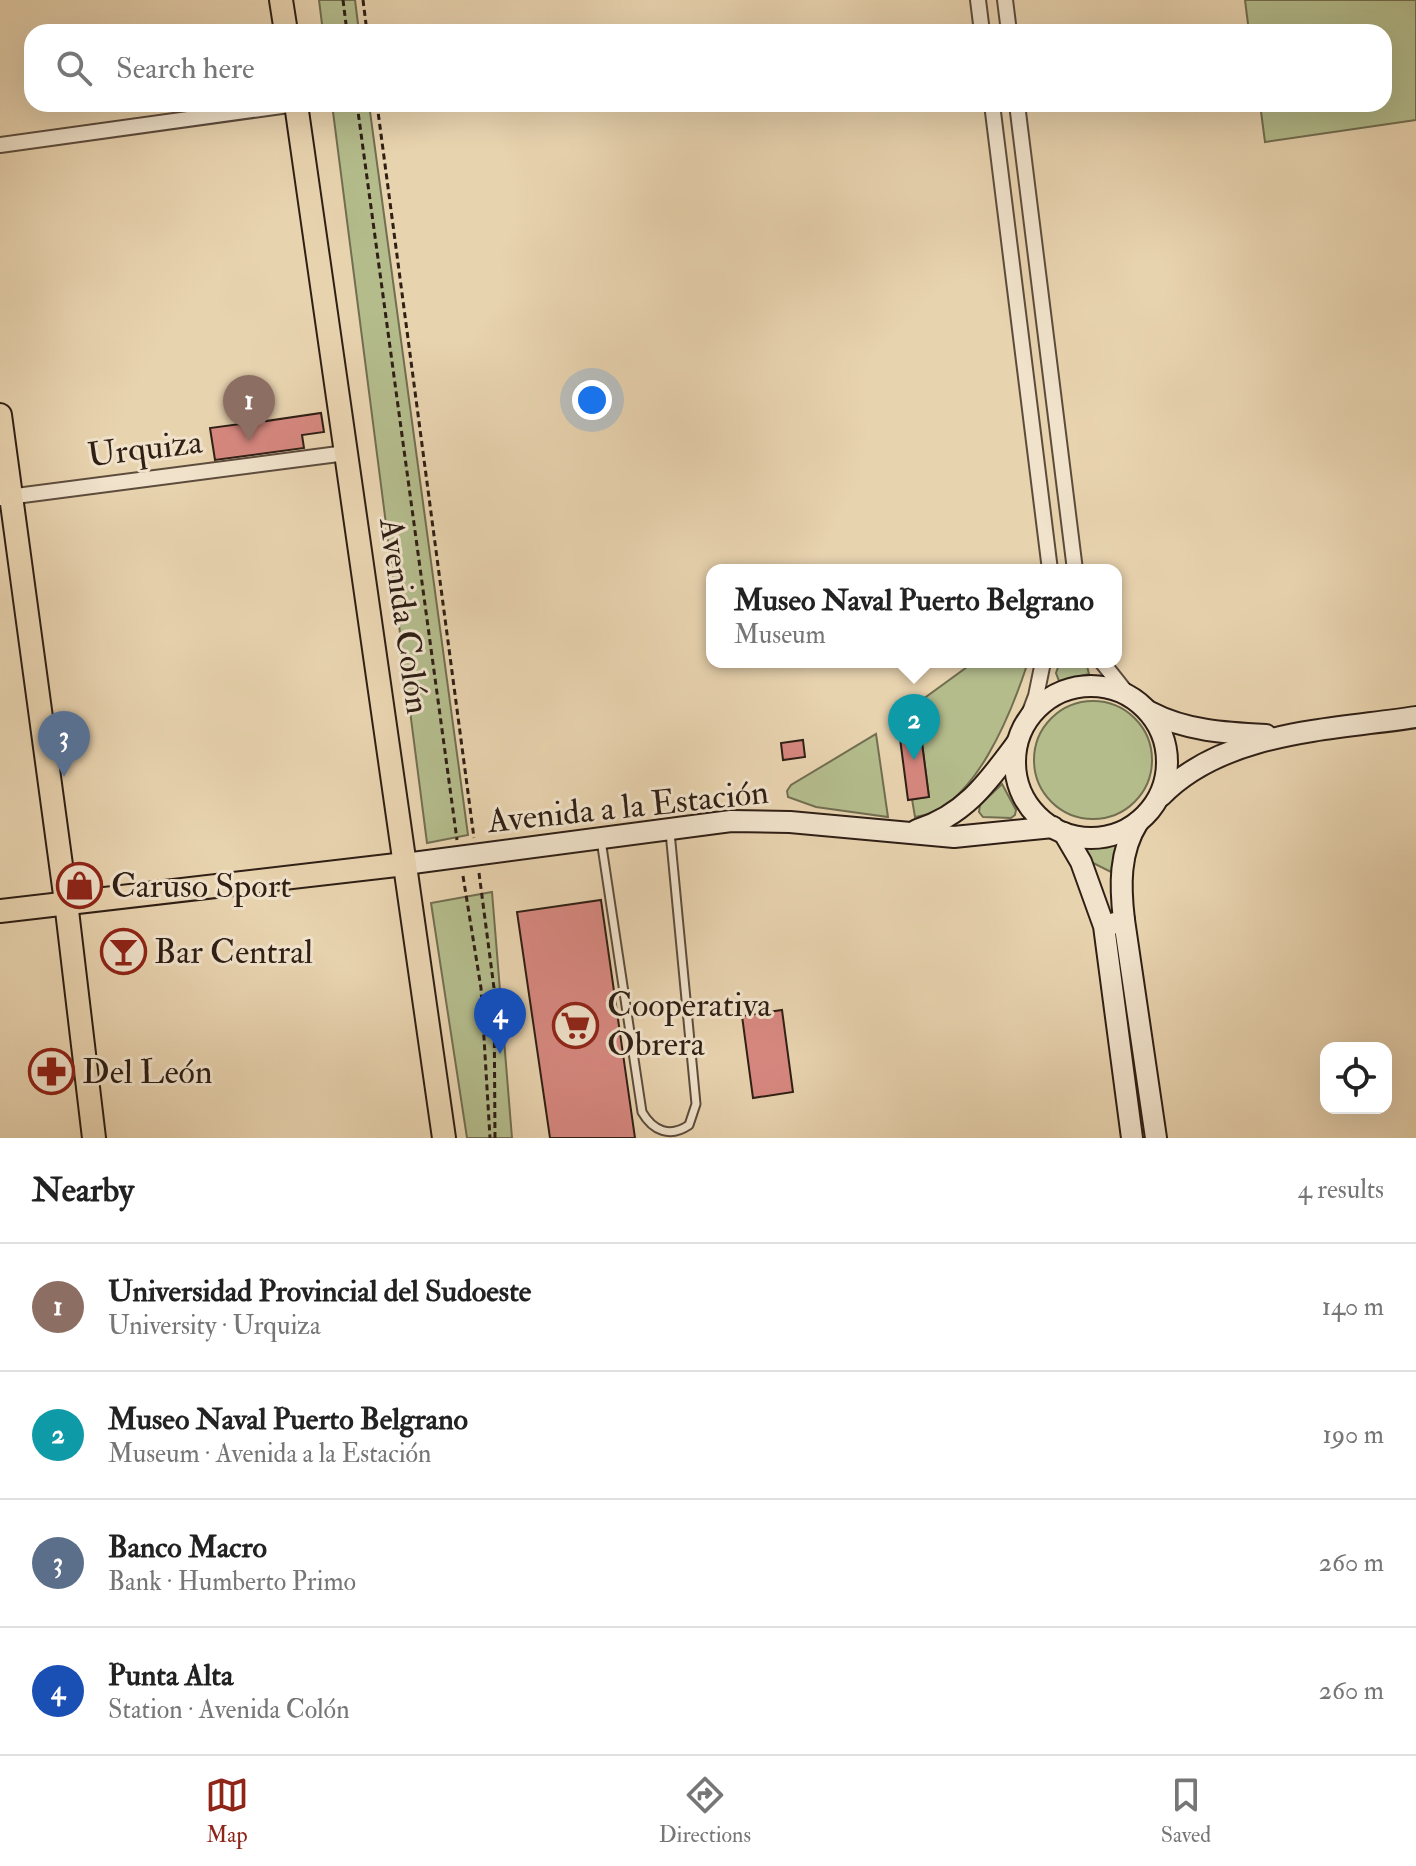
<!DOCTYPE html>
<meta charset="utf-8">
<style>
body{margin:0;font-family:"IM FELL Double Pica",serif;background:#f6f6f6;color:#222}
.controls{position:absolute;right:24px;bottom:24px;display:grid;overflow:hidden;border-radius:16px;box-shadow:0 8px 32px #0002}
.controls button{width:72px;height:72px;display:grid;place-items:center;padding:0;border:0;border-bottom:2px solid #e0e0e0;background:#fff;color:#222;font:40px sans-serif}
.you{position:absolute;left:592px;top:400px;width:28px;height:28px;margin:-20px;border:6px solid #fff;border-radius:50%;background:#1a73e8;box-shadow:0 0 0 12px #1a73e833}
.badge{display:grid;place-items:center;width:52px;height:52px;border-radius:50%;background:#8f2418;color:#fff;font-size:26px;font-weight:700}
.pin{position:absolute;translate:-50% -66px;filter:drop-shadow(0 2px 4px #0008)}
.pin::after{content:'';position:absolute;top:42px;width:28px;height:24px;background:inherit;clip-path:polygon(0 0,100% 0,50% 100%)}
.popup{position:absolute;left:706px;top:564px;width:416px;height:104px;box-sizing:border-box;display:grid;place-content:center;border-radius:16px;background:#fff;filter:drop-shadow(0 2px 6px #0005);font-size:26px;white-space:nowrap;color:#767676}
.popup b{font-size:30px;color:#222}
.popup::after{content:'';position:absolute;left:50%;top:100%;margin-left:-16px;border:16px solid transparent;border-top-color:#fff}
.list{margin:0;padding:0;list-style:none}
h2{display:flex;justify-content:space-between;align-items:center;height:104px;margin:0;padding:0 32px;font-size:34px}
h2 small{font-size:26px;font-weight:400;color:#767676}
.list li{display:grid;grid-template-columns:52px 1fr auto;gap:24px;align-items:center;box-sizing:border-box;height:128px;padding:0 32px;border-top:2px solid #e0e0e0}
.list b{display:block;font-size:30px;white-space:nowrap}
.list p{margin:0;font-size:26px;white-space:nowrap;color:#767676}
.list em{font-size:26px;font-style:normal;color:#767676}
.icon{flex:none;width:44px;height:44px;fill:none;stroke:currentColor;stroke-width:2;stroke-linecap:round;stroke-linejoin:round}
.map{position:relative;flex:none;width:1416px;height:1138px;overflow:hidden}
.search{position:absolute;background:#fff;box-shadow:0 8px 32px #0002;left:24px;right:24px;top:24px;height:88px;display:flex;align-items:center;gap:20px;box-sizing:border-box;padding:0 28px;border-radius:24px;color:#767676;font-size:30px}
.sheet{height:616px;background:#fff}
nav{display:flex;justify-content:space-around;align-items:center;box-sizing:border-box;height:112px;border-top:2px solid #e0e0e0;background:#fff;font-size:22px;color:#767676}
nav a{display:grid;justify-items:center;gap:4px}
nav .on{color:#8f2418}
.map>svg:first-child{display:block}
</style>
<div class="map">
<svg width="1416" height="1138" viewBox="0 0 1416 1138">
<rect width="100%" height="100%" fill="#e8d3af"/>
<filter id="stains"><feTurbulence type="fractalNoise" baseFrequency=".0025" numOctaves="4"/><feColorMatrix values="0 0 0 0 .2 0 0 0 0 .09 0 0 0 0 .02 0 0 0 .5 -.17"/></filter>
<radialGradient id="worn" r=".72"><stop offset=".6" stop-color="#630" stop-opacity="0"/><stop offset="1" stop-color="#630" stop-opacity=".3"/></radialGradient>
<g fill="#b4bc8c" stroke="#726e50" stroke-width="2">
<polygon points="319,0 355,0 359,32 323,32"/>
<polygon points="1245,0 1416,0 1416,120 1265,142 1260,104 1384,104 1384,32 1249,32"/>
<polygon points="332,104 369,104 468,835 427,843"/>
<path d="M974,662H1028C1012,711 974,811 915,817L912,799L929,797L919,720L898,723L897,718Z"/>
<polygon points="1060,662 1086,662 1089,674 1059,681 1056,673"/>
<circle cx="1093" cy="760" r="59"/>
<polygon points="876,734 888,817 816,807 788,797 787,791 791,785"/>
<polygon points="1002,784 1016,810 1015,815 1011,818 983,817 979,812 980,805"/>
<polygon points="1114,842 1117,845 1111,872 1091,862 1084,852 1089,845"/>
<polygon points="492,892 512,1138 467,1138 431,903"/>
</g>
<g fill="#d78880" stroke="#2f1f15" stroke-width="2">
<polygon points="265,413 266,421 321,413 324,432 302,435 304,448 215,460 210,428 248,423 247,416"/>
<polygon points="919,720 929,797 908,800 898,723"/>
<polygon points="803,740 805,757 783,760 781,743"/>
<polygon points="601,900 635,1138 550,1138 517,912"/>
<polygon points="782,1010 793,1092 753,1098 742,1016"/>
</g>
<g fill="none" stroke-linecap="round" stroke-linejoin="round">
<defs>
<path id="lane" d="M601,840L642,1112C653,1131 670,1138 689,1125L696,1104L670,832"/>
<g id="street">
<polyline points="978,0 982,32"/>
<polyline points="1005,0 1009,32"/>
<polyline points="992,104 1050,570"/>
<polyline points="1017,104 1075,570"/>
<polyline points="0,145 296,104"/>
<polyline points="0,498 346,453"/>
<polyline points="1102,662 1129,696"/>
<polyline points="1023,730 1036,696 1043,662"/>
</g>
<g id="secondary">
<circle cx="1091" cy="762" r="76"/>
<path d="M1150,712C1186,731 1226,733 1266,735"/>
<path d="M1161,796C1224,731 1332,730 1416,717"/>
<path d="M917,830C965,815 988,782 1017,743"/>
<polyline points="1064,833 1081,862 1104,926 1132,1138"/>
<polyline points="405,864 731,821 790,822 954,837 1053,827"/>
<polyline points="1124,920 1156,1138"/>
<path d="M1112,924L1124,920C1120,886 1119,852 1138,822"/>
</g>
<g id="primary">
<polyline points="281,0 286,32"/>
<polyline points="296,104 444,1138"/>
<polyline points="0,415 66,902 94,1138"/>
<polyline points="0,911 405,864"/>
</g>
</defs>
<use href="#lane" stroke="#5d4c3c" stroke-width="11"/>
<use href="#street" stroke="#5d4c3c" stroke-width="18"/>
<use href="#secondary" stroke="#2f1f15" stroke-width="24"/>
<use href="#primary" stroke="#2f1f15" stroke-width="26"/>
<g stroke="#2f1f15" stroke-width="3" stroke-dasharray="6 4" stroke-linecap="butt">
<polyline points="343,0 347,32"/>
<polyline points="363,0 367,32"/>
<polyline points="357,104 457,840"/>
<polyline points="377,104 474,838"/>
<polyline points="479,873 494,988 495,1138"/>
<polyline points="463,876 481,988 490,1138"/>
</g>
<use href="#lane" stroke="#f0e2cb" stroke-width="7"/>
<use href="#street" stroke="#f0e2cb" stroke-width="14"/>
<use href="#secondary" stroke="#f0e2cb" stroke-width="20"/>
<use href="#primary" stroke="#e8d3af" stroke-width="22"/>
</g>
<defs>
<symbol id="shop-ring" viewBox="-11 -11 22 22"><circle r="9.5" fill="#f0e2cb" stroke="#8f2418" stroke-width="1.5"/><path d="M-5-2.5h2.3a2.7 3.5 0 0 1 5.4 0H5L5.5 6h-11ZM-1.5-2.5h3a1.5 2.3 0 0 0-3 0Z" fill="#8f2418"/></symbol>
<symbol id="bar-ring" viewBox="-11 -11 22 22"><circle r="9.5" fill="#f0e2cb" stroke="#8f2418" stroke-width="1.5"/><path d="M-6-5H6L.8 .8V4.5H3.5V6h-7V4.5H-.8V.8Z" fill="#8f2418"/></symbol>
<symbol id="supermarket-ring" viewBox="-11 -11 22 22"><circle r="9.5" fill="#f0e2cb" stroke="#8f2418" stroke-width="1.5"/><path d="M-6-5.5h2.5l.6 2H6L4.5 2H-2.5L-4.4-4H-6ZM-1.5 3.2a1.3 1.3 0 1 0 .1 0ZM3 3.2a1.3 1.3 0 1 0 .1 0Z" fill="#8f2418"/></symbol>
<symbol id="pharmacy-ring" viewBox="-11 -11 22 22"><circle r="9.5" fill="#f0e2cb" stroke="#8f2418" stroke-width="1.5"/><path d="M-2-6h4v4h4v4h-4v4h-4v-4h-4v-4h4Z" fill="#8f2418"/></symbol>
</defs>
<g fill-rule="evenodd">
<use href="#shop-ring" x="54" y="860" width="51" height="51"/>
<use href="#bar-ring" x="98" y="926" width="51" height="51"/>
<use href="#supermarket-ring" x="550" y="1000" width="51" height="51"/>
<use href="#pharmacy-ring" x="26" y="1046" width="51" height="51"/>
</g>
<g text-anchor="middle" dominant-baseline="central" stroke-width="6" stroke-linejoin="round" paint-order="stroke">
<g font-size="34" fill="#2f1f15" stroke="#f0e2cb">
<text transform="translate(145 449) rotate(-7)">Urquiza</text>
<text transform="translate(404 616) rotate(82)">Avenida Colón</text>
<text transform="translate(628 807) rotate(-6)">Avenida a la Estación</text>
</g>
<g font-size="34" fill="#2f1f15" stroke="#f0e2cb" text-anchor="start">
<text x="111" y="886">Caruso Sport</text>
<text x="154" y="952">Bar Central</text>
<text x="607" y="1005">Cooperativa<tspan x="607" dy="39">Obrera</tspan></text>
<text x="82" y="1072">Del León</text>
</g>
</g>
<rect width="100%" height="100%" filter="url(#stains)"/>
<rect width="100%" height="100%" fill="url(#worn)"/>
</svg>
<div class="controls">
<button><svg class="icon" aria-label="locate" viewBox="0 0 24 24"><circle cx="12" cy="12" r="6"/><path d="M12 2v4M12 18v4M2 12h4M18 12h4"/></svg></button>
</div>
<div class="you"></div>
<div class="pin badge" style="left:249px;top:441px;background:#8d6e63">1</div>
<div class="pin badge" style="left:914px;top:760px;background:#0f9aa8">2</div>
<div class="popup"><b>Museo Naval Puerto Belgrano</b>Museum</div>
<div class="pin badge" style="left:64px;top:777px;background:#5c6f8a">3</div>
<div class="pin badge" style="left:500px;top:1054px;background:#1a4fb4">4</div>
<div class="search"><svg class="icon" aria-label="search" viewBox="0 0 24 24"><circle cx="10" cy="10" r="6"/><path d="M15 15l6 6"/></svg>Search here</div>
</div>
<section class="sheet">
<h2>Nearby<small>4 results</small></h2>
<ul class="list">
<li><span class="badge" style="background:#8d6e63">1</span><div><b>Universidad Provincial del Sudoeste</b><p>University · Urquiza</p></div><em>140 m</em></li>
<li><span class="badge" style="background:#0f9aa8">2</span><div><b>Museo Naval Puerto Belgrano</b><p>Museum · Avenida a la Estación</p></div><em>190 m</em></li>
<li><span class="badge" style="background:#5c6f8a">3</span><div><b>Banco Macro</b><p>Bank · Humberto Primo</p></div><em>260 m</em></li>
<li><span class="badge" style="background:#1a4fb4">4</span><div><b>Punta Alta</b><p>Station · Avenida Colón</p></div><em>260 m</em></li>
</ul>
</section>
<nav>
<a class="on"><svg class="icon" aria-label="map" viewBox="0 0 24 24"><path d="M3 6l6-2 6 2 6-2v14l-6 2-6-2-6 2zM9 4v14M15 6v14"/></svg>Map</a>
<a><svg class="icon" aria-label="directions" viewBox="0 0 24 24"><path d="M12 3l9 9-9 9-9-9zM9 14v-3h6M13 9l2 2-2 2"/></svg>Directions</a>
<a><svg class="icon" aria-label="saved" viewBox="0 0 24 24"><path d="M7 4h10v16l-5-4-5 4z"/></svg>Saved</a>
</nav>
